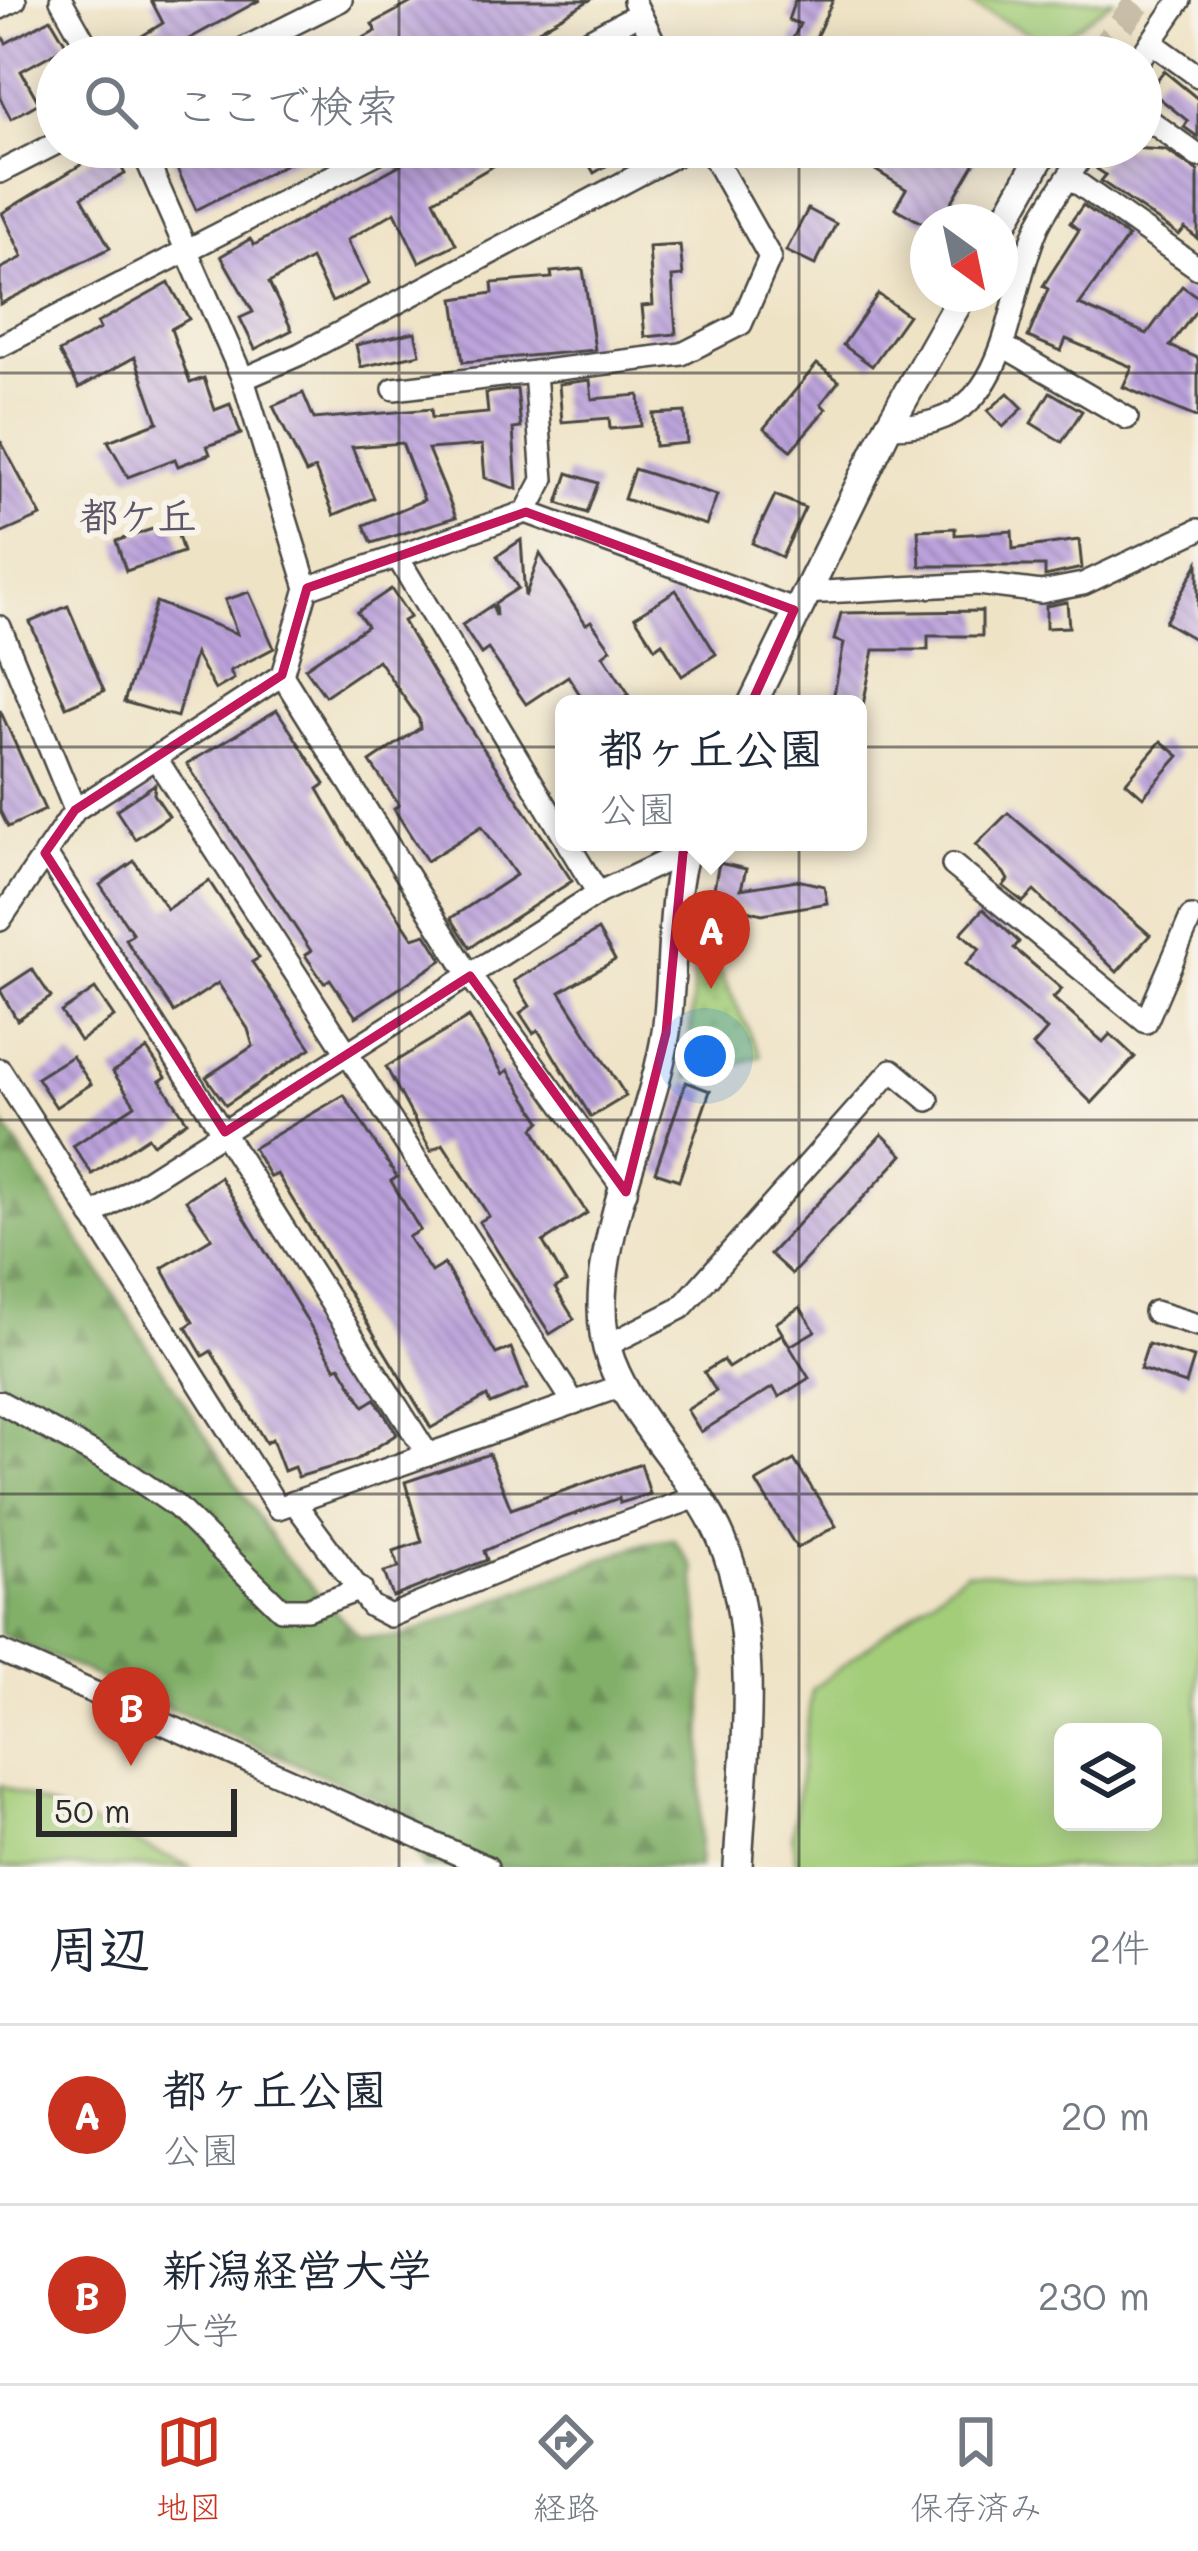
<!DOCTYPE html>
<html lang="ja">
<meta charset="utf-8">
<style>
body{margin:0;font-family:Mali,"Klee One",sans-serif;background:#f6f6f7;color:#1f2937}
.controls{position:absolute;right:36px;bottom:36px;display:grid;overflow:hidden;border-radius:18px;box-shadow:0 6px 30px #0003}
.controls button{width:108px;height:108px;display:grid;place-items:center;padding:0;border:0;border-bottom:3px solid #e0e1e3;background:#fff;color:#1f2937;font:60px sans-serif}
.compass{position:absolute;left:910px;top:204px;width:108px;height:108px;border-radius:50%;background:#fff;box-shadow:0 6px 30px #0003;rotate:147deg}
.scale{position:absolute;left:36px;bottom:30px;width:201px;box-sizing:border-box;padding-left:12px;border:6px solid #2b2b2b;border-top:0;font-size:33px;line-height:42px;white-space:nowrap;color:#2b2b2b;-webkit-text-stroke:9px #f7f3e8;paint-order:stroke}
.you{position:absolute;left:705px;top:1056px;width:42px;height:42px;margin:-30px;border:9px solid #fff;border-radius:50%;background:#1a73e8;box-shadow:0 0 0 18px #1a73e833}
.badge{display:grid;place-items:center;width:78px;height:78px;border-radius:50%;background:#c8321e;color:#fff;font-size:39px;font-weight:700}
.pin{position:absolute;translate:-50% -99px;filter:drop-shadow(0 3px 6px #0008)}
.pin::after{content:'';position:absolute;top:63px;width:42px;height:36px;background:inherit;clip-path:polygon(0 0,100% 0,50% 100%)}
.popup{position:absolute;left:555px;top:695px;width:312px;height:156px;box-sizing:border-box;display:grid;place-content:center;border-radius:18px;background:#fff;filter:drop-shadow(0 3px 9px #0005);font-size:39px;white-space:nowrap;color:#747a83}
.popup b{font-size:45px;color:#1f2937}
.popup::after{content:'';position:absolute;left:50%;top:100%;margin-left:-24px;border:24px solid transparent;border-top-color:#fff}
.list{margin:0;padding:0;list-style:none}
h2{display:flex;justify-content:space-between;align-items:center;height:156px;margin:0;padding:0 48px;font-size:51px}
h2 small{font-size:39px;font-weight:400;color:#747a83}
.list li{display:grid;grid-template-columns:78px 1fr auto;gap:36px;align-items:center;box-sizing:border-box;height:180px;padding:0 48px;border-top:3px solid #e0e1e3}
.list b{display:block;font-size:45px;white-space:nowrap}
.list p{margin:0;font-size:39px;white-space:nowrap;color:#747a83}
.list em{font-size:39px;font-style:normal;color:#747a83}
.icon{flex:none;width:66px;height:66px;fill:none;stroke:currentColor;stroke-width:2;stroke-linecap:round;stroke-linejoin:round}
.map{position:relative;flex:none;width:1198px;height:1867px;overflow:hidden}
.search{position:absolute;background:#fff;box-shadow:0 6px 30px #0003;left:36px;right:36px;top:36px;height:132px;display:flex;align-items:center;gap:30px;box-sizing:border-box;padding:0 42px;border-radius:66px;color:#747a83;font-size:45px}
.sheet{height:516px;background:#fff}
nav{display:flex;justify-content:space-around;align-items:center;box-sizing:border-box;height:168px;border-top:3px solid #e0e1e3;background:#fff;font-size:33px;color:#747a83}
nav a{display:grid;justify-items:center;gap:6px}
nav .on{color:#c8321e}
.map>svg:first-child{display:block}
</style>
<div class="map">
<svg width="1198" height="1867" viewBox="0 0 1198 1867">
<defs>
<pattern id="grass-dots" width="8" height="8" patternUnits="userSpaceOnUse" patternTransform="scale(3)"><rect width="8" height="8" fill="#a3cd79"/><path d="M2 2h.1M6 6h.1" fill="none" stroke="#8cb069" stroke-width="1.8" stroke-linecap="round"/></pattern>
<pattern id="forest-firs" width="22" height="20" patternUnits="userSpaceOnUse" patternTransform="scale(3)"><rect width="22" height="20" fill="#82b069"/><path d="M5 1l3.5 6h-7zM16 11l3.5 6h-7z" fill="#6b8f57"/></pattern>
<pattern id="building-back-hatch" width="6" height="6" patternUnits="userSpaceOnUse" patternTransform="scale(3)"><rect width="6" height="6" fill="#bba2db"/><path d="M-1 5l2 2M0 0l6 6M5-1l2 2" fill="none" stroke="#9884b2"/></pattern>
</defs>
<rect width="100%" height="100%" fill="#f7f3e8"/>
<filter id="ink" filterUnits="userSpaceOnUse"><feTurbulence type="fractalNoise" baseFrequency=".00833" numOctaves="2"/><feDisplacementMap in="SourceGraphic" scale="24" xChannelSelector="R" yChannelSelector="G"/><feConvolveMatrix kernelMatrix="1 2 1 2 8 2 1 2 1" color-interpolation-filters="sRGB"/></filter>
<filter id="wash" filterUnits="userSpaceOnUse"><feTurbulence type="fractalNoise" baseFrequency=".004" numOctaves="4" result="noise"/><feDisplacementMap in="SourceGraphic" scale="48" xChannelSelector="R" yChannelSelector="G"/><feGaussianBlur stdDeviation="2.7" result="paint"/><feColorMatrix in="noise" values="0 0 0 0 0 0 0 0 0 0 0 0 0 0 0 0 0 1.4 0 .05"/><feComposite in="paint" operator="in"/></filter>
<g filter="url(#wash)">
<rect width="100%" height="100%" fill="#efe3c6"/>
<polygon fill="url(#grass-dots)" stroke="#677c52" stroke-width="3" points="697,923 761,1056 688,1078"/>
<polygon fill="url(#forest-firs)" stroke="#566e4a" stroke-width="3" points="0,1118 282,1554 359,1637 399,1637 645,1543 674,1539 694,1569 704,1676 699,1867 424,1867 395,1807 0,1634"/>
<g fill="#a3cd79" stroke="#677c52" stroke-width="3" fill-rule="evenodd">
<polygon points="962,0 1113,0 1052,45"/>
<path d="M965,1572L1198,1581V1867H797L792,1836L812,1689ZM1063,1732H1153V1822H1063Z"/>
<polygon points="0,1785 192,1867 0,1867"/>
</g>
<g id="blocks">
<g fill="url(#building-back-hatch)">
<polygon points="151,0 260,0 156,57 108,57 163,23"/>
<polygon points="416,0 590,0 492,57 329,57 376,31 372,24"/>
<polygon points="795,0 833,0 807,57 784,57 800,24 788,20"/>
<polygon points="51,19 67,46 21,71 39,103 11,119 0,98 0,32 6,43"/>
<polygon points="1164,71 1198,99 1198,137 1184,127 1188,121 1149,90"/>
<polygon points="110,147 125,174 82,197 110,248 0,304 0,269 23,257 2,213"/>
<polygon points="167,147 319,147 196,210"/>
<polygon points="443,147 526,147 434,200 456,244 419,262 395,212 347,240 369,284 332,302 311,259 269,283 292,330 255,349 240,318 253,312 221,256 250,239 254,245 416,156 419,160"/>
<polygon points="579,147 638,147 594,173"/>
<polygon points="838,147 984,147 940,222 920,222 895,208 906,189"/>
<polygon points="1113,147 1165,150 1198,171 1198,239 1185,228 1179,235 1101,181 1106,175 1097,169"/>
<polygon points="1083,205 1128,237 1079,305 1147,334 1182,286 1198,297 1198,308 1170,346 1198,358 1198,418 1123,387 1132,367 1066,339 1061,351 1028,337 1048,289 1043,286 1079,230 1070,223"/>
<polygon points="808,209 836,224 815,265 786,251"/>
<polygon points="680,245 683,276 672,277 676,334 645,337 642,306 653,305 649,247"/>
<polygon points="583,269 595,350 463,362 454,299 493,293 492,283 552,278 551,272"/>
<polygon points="169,283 189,319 171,329 190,383 204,378 215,410 230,404 241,434 207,446 210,454 178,466 175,459 128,477 108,441 158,422 135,357 79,388 59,352 100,329 97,323"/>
<polygon points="878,294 908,315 872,366 843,345"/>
<polygon points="415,332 420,354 361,367 356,345"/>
<polygon points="817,364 839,381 821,404 826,409 791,450 764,428"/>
<polygon points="590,380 592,399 639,395 641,426 610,429 609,418 562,422 559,384"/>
<polygon points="517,389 521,428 513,429 517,489 485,478 482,445 428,449 456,517 372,543 364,525 424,500 402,443 352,447 374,498 334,515 315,469 306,473 273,406 303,393 314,419 431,409 432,418 488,413 486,393"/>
<polygon points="1050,392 1082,411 1062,442 1031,423"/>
<polygon points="1008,393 1023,408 1003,427 988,411"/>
<polygon points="685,412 687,443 655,446 653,414"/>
<polygon points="0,440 41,516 0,534"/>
<polygon points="634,469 717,495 706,525 624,499"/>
<polygon points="568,473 598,483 587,513 558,503"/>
<polygon points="775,495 805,508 782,557 752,543"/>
<polygon points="174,522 183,552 126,571 116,541"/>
<polygon points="955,528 955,535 1012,531 1013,549 1079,540 1082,568 1045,576 1045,566 920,566 918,530"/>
<polygon points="521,540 525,597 540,554 586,624 591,621 611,649 603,655 629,694 615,704 586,704 568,676 526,704 488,649 481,654 462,625 492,605 496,616 495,603 518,588 497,556"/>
<polygon points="1198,563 1198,641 1165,622"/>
<polygon points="391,589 410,617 403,621 435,676 572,881 470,947 451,918 516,875 482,826 427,861 394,809 399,805 370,762 420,728 419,719 378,660 325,696 305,668 367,626 357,612"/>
<polygon points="676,590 716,654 682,676 662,643 655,648 635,617"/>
<polygon points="249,592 274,648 230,671 234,679 215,690 195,654 177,717 124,702 156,602 237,634 225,600"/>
<polygon points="1067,602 1069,627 1046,628 1046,606"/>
<polygon points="68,606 104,691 66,707 30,622"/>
<polygon points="982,611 982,636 928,636 928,650 874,650 863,705 833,699 844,643 834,640 841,613"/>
<polygon points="0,710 45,810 8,827 0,811"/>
<polygon points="277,710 325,784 318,789 348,841 413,938 426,934 442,960 356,1017 330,979 324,983 305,955 311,951 187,764"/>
<polygon points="1161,741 1179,756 1143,797 1126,782"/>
<polygon points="155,784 154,794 169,816 135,839 116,810"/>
<polygon points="1008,813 1150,935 1117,972 1034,891 1023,902 1003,886 1008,880 1004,873 976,845"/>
<polygon points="134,861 167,909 209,881 259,958 252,962 311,1048 226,1105 206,1077 253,1046 248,1029 218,983 174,1012 125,939 133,934 100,885"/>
<polygon points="719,863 746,869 741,889 797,880 824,886 827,903 762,914 700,897 713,893"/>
<polygon points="983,909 1019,942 1014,948 1062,989 1053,998 1103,1042 1110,1034 1135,1057 1092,1103 1033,1046 1047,1030 966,964 980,949 961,933"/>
<polygon points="598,930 615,960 560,992 626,1096 591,1117 538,1030 533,1033 520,1013 530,1006 514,981"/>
<polygon points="32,969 51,997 17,1020 0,990"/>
<polygon points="95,989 114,1017 80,1041 61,1012"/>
<polygon points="469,1017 503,1074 508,1070 541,1121 534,1128 543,1146 587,1213 543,1242 566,1282 555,1288 574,1319 550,1334 479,1222 489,1216 443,1144 431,1151 386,1067"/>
<polygon points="147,1049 166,1077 160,1081 187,1121 153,1144 148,1137 92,1174 73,1146 135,1105 113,1072"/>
<polygon points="72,1056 91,1084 56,1107 37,1078"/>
<polygon points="686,1082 710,1091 679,1180 655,1172"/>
<polygon points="344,1095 397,1177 391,1181 420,1230 408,1237 431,1272 444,1264 496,1354 511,1348 527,1389 490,1404 487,1396 431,1428 277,1174 270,1177 253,1148"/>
<polygon points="882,1134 903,1155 792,1274 770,1254"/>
<polygon points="220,1177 336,1368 340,1366 364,1406 375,1399 397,1434 356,1460 298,1477 294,1467 284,1471 272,1439 266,1443 211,1351 203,1356 186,1327 193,1322 162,1268 212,1238 186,1200"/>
<polygon points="800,1307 815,1331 790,1346 776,1323"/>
<polygon points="782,1334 809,1378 779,1397 773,1387 701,1432 687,1410 716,1391 704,1372 723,1360 728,1368"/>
<polygon points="1148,1344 1194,1358 1186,1384 1140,1369"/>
<polygon points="489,1454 511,1509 641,1464 650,1494 620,1503 619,1498 536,1528 484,1551 487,1560 393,1597 384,1572 399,1568 393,1551 422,1542 405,1482"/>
<polygon points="794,1460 836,1526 797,1548 756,1482"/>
</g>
</g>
</g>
<g filter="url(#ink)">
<use href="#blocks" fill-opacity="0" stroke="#484742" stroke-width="3"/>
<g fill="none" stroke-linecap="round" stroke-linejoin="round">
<polyline stroke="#c8bea7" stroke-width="27" stroke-dasharray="27 14" stroke-linecap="butt" points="1096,57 1140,0"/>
<defs>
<g id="minor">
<polyline points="61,0 93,57"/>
<polyline points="634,1 661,57"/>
<polyline points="0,8 15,0"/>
<polyline points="1151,42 1198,76"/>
<polyline points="227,57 341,0"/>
<polyline points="557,57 638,14"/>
<polyline points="1141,57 1180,0"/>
<polyline points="1141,114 1198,156"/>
<polyline points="0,172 57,143"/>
<polyline points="1069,177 1198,268"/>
<polyline points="0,346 389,147"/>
<polyline points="1005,347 1127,418"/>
<polyline points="243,379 300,354 691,147"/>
<polyline points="394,389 682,354 741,324 770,257 708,147"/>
<path d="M888,427C1016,429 1000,312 1038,226C1051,199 1072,173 1088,147"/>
<polyline points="526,512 543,480 535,372"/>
<polyline points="398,558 564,836"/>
<polyline points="307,588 526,512 794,610"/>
<polyline points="804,593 978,584 1041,592 1083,584 1198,530"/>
<polyline points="0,627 75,810"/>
<polyline points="282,675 470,976 626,1192"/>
<polyline points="157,760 574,1403"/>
<polyline points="567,842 598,893"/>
<polyline points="45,853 428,1455"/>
<polyline points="953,865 1146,1022 1191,917"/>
<polyline points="0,920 75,810 282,675 307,588 243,379 141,147"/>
<polyline points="0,1070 278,1508 624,1385"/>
<polyline points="92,1216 598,893 683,853"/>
<polyline points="1155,1312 1198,1325"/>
<polyline points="608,1345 681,1308 892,1070 928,1100"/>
<polyline points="0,1402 122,1469 176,1506 281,1609 307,1609 361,1589"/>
<polyline points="294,1502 371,1606 390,1616 557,1547 697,1497"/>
<polyline points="0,1651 487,1867"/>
</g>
<g id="tertiary">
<polyline points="1000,229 1046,147"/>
<polyline points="752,704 888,427 963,294"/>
<path d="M689,842C669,886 674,981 666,1032C652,1129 576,1269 611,1361C636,1426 695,1476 722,1540C763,1639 743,1763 738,1867"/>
</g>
</defs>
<use href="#minor" stroke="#484742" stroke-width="26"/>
<use href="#tertiary" stroke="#484742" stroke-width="32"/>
<use href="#minor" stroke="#fff" stroke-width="21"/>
<use href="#tertiary" stroke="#fff" stroke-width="27"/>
</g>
</g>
<path fill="none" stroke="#c2185b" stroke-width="9" stroke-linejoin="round" d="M526,512L794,610L683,853L666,1033L626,1192L470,976L225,1132L45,853L75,810L282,675L307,588Z"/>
<path fill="none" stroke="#2b2b2b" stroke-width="3" stroke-opacity="0.55" d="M399,0V57M799,0V57M399,147V1867M799,147V1867M0,373H1198M0,747H1198M0,1120H1198M0,1494H1198"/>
<g text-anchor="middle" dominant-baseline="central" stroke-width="12" stroke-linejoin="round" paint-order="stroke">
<g font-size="39" font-weight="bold" fill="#5d5569" stroke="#f7f3e8">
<text x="138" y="514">都ケ丘</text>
</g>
</g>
</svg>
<div class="controls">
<button><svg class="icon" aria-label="layers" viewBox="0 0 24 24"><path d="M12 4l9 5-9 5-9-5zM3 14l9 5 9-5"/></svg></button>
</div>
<svg class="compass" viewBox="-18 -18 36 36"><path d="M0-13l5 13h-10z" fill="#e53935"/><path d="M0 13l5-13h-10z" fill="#747a83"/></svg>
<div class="scale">50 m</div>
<div class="you"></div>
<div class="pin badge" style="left:711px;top:989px">A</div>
<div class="popup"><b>都ヶ丘公園</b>公園</div>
<div class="pin badge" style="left:131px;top:1766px">B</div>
<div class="search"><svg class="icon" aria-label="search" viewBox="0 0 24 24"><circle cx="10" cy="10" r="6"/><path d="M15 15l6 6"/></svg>ここで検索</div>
</div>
<section class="sheet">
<h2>周辺<small>2件</small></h2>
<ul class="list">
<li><span class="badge">A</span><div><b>都ヶ丘公園</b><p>公園</p></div><em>20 m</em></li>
<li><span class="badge">B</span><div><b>新潟経営大学</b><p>大学</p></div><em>230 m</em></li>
</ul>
</section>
<nav>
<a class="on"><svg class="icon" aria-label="map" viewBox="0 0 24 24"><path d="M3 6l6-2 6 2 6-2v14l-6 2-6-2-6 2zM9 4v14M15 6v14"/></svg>地図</a>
<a><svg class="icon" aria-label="directions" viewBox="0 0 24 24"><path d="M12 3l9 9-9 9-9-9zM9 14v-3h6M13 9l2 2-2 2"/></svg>経路</a>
<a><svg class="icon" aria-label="saved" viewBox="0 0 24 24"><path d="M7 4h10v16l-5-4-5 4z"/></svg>保存済み</a>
</nav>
